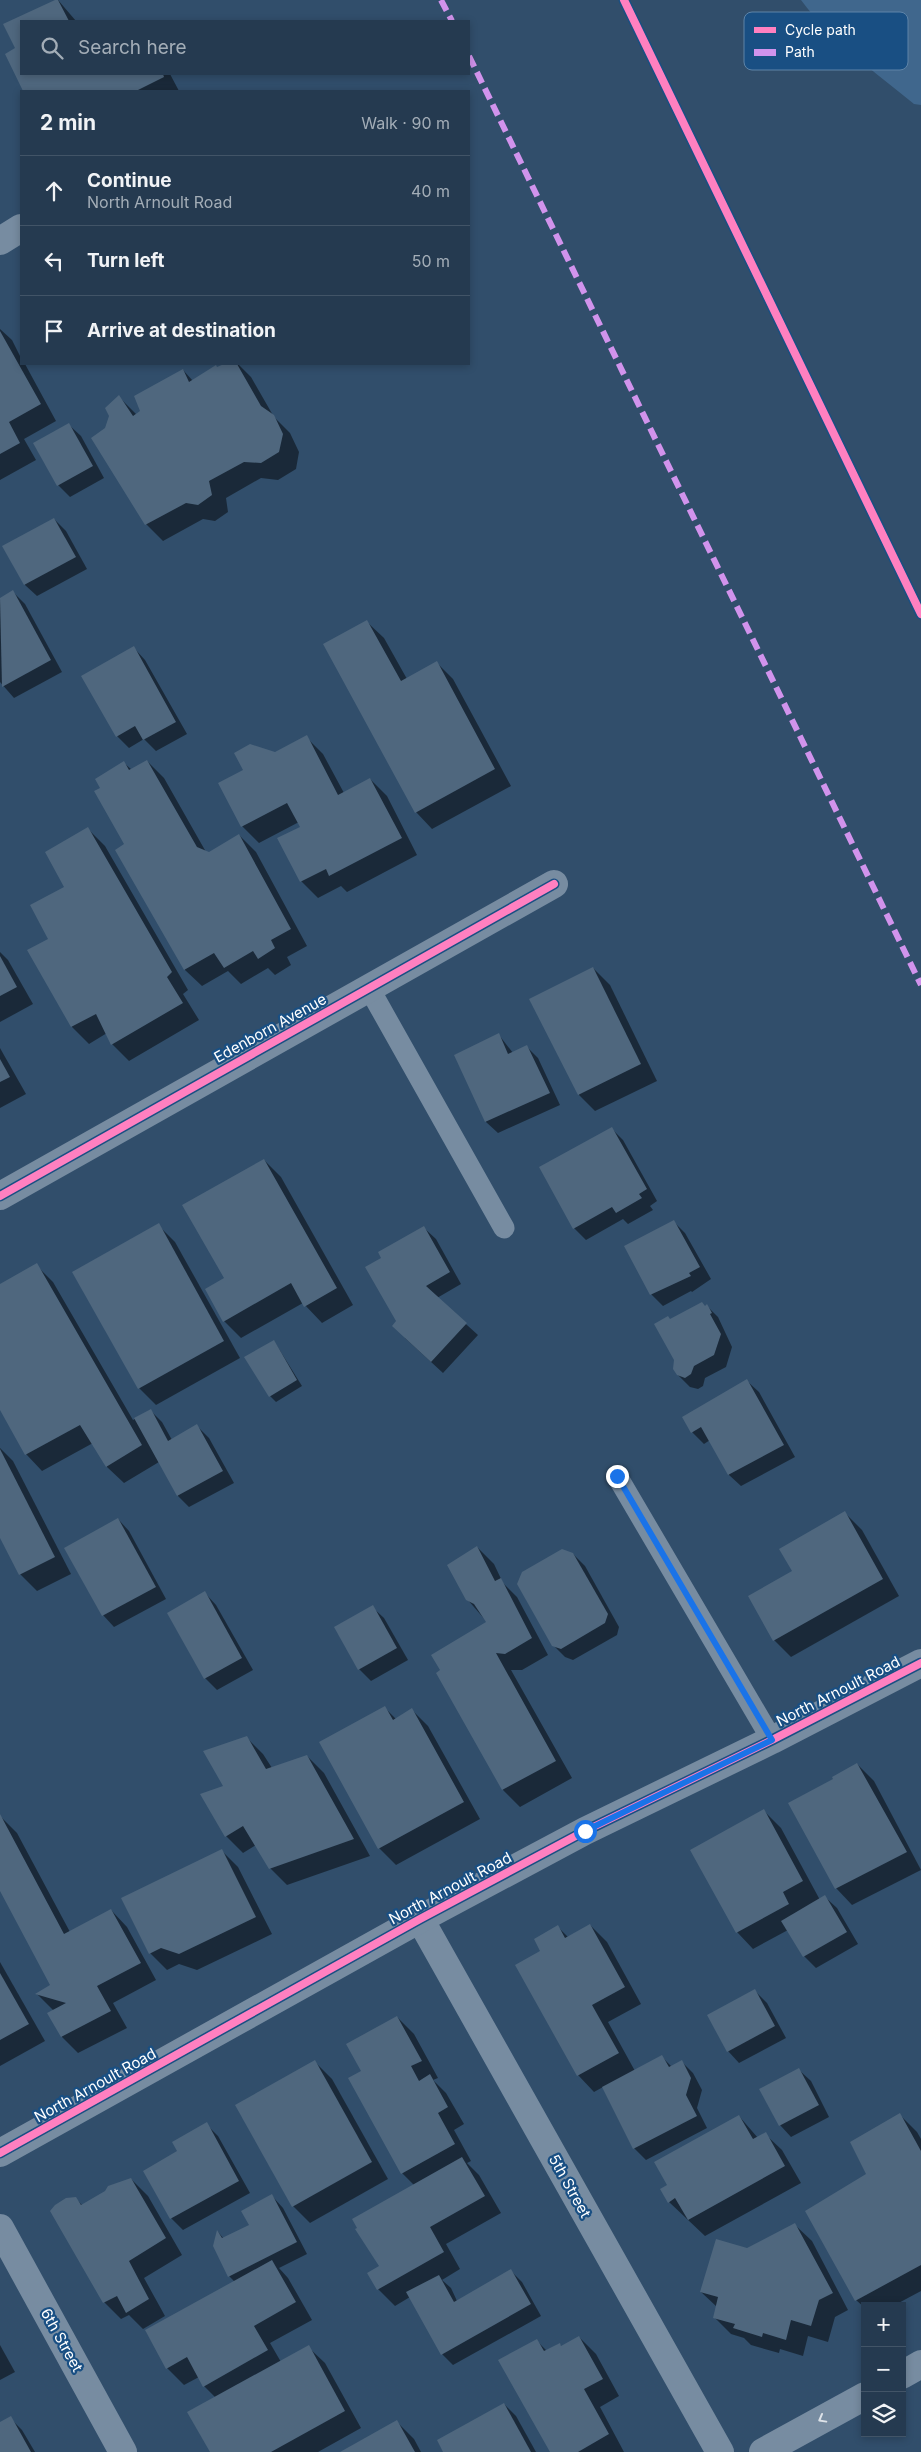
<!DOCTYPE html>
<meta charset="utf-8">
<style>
body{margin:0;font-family:Inter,sans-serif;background:#2d4157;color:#f1f3f6}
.controls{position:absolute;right:15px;bottom:15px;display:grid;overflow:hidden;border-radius:0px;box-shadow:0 2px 8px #0003}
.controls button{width:45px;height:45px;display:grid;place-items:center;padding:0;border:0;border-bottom:1px solid #425467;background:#253a50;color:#f1f3f6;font:25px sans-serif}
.stop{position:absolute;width:15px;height:15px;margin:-11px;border:4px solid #1a73e8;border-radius:50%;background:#fff}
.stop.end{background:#1a73e8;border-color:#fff;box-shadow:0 1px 5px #0008}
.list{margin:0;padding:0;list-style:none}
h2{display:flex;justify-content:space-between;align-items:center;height:65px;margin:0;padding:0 20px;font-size:21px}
h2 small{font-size:16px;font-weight:400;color:#a3adb7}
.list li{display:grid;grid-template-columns:32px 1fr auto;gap:15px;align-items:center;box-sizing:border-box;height:70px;padding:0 20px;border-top:1px solid #425467}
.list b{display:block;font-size:19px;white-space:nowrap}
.list p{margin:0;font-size:16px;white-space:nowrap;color:#a3adb7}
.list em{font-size:16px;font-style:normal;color:#a3adb7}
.icon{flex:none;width:28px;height:28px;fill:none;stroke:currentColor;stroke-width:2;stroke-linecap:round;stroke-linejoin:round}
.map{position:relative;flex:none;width:921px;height:2452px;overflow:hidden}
.search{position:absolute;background:#253a50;box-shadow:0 2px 8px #0003;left:20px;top:20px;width:450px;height:55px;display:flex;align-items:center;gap:12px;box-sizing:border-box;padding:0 18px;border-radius:0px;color:#a3adb7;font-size:19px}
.panel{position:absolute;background:#253a50;box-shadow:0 2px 8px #0003;left:20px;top:90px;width:450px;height:275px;border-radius:0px}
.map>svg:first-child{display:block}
</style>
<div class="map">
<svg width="921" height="2452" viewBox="0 0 921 2452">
<rect width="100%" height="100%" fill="#314e6b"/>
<path fill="#40678d" d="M801,0H921V105L914,104C875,72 831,41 801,0Z"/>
<g fill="#0007">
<polygon points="58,0 76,21 21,21 21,74 170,74 179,91 25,91 7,54 17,49 5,25"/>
<polygon points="0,329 12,340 21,358 21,364 25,364 56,421 24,439 36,460 0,480"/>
<polygon points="227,364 238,364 251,377 274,417 290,433 299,452 296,469 278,480 261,478 226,498 228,512 215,521 203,519 163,541 146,524 106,428 119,397 137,415 183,370 193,381"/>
<polygon points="69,425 81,436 104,478 70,497 58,485"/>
<polygon points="54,519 66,531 87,569 37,596 25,585 4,547"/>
<polygon points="13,592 25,604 62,672 14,698 0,682 0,599"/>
<polygon points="367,622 384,638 407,679 437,663 453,679 511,786 432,829 416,812"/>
<polygon points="134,648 145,660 187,734 156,751 144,739 129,748 117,736 83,676"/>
<polygon points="306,737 323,754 344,793 370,779 387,796 417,855 347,892 341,886 318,898 301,881 302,827 299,822 259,843 242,826 245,771"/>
<polygon points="147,761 164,778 206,852 209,853 239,835 256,852 307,946 287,957 291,965 275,975 268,968 241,984 228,971 202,986 185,970 117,850 126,845 102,788 124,763 132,770"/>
<polygon points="88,829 105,846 188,990 183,994 199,1020 129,1061 112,1044 107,1033 89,1044 72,1027 29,951 50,939 65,887"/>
<polygon points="0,952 8,960 33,1004 0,1022"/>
<polygon points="593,968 610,985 657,1081 595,1111 579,1095"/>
<polygon points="499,1035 513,1053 527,1047 538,1058 560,1105 498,1133 486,1122 455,1055"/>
<polygon points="0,1048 26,1094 0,1108"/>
<polygon points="611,1128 623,1140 657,1201 650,1206 653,1210 628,1224 623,1219 586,1240 574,1228"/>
<polygon points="264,1160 281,1177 353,1305 322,1323 303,1303 241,1338 224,1321 225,1279"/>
<polygon points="673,1221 685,1233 711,1279 692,1292 691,1291 663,1306 651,1294"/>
<polygon points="158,1225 175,1242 240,1358 156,1405 139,1388"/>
<polygon points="424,1228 436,1239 461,1284 437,1298 478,1335 443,1373 405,1338 398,1321 383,1258"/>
<polygon points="36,1265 53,1282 133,1420 150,1410 162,1422 172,1440 197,1426 209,1438 234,1483 189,1507 178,1496 159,1462 124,1483 107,1467 93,1443 42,1471 26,1454 0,1408 0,1285"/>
<polygon points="707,1306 718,1317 732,1347 726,1367 705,1378 703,1386 698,1389 690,1387 678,1375 671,1320"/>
<polygon points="274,1341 302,1386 276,1402 270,1396"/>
<polygon points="747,1381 759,1392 795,1457 741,1486 729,1475 710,1440 704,1444 692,1432"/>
<polygon points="0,1448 13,1461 71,1574 37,1591 20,1574 0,1535"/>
<polygon points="845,1513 862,1530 899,1596 791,1657 774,1640 794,1572"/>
<polygon points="118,1519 129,1531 166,1599 114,1627 103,1615"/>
<polygon points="477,1547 494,1564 503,1583 517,1597 548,1655 522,1670 511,1670 572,1778 520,1807 503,1790 438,1673 487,1622 467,1599"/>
<polygon points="573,1554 585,1566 619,1627 617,1635 573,1660 565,1657 553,1645"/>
<polygon points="205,1593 216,1605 253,1670 217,1690 205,1678"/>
<polygon points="372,1607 384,1618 408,1660 371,1681 359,1669"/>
<polygon points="384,1707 396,1719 412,1710 428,1726 480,1819 396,1865 379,1848"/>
<polygon points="246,1737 263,1754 272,1768 307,1756 324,1773 370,1856 287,1885 270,1868 256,1845 243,1853 226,1836 225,1787"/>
<polygon points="857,1764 874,1781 921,1870 852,1905 836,1888 835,1779"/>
<polygon points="764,1811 781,1828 820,1900 825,1897 837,1908 858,1944 816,1968 804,1956 788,1930 753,1949 737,1932"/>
<polygon points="0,1816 17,1833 70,1932 111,1910 127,1927 156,1980 113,2003 127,2028 78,2053 62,2037 54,2011 37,1994 52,1986 0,1888"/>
<polygon points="221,1850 238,1867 272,1934 197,1970 179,1964 167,1970 150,1953"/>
<polygon points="590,1925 607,1942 641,2004 608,2022 635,2071 662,2057 672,2067 682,2062 693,2073 702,2090 697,2108 707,2128 646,2160 634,2148 603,2087 594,2092 578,2075 542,1952 558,1927 568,1937"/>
<polygon points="0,1962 45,2041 0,2066"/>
<polygon points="755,1991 767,2003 786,2038 739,2063 728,2051"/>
<polygon points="397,2017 414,2034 438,2078 433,2080 446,2093 464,2124 454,2130 471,2161 467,2163 479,2175 501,2213 446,2244 460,2269 442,2280 451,2288 457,2301 511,2271 522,2282 541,2316 453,2365 442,2354 410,2297 395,2306 378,2289 381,2267 414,2185 402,2173 363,2072"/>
<polygon points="315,2062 332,2079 388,2179 310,2223 293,2206"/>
<polygon points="799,2070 811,2081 829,2117 791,2137 780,2125"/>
<polygon points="900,2115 917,2132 921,2139 921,2291 893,2306 865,2306 865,2308 856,2300 867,2174"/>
<polygon points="739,2116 758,2138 765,2134 782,2150 801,2183 705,2236 669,2202 669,2185"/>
<polygon points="206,2124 218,2136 250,2193 183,2230 171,2218 145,2171 179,2152"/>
<polygon points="131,2179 148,2196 182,2255 144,2278 165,2316 143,2329 129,2315 121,2319 104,2302 75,2198 82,2205"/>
<polygon points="272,2196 283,2208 307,2254 279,2268 288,2278 312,2320 270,2343 281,2362 308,2347 325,2363 361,2428 318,2452 211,2452 216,2398 204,2386 199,2377 184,2385 167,2368 146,2331 235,2282 229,2276 218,2232 224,2239 250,2226"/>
<polygon points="795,2225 812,2241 848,2310 835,2317 828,2342 808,2336 803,2356 780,2349 779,2353 751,2345 744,2338 731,2334 714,2317 717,2307 701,2292 747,2250"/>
<polygon points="579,2337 596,2354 619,2396 600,2407 624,2452 551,2452 536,2340 547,2351 559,2344 562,2347"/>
<polygon points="0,2345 15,2372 0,2380"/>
<polygon points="504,2404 516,2416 536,2452 444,2452"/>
<polygon points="10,2418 22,2430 35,2452 0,2452 0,2424"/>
<polygon points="397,2422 414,2439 421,2452 342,2452"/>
</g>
<g fill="#4f677e">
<polygon points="55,0 58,0 69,21 21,21 21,74 163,74 164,77 136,91 23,91 5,54 15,48 3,24"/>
<polygon points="0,331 41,404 9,422 20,443 0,454"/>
<polygon points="224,364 237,364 261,406 274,415 283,434 279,452 261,463 244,462 209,481 212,495 198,505 186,503 145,525 91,438 105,428 109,416 105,408 119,395 133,416 140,411 134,396 183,369 189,382 216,365 217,367"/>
<polygon points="69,423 93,466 57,486 33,443"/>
<polygon points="54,518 76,557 24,585 2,546"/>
<polygon points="13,590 51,660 2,687 0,598"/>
<polygon points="367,620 401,681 437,661 495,769 415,813 323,644"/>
<polygon points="134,646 176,722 143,740 135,726 116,737 81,676"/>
<polygon points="307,735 338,795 370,778 402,838 329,876 326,869 300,882 277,838 300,827 287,803 241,827 218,783 243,770 234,753 250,744 275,752"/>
<polygon points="147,760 197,847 209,852 239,834 291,929 271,940 275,948 258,959 253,951 224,968 214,953 184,970 115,850 124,844 94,791 100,788 95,779 124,761 129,770"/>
<polygon points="88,827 172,972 167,977 183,1003 111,1045 96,1014 71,1027 27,950 48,939 30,905 64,887 45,852"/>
<polygon points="0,956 17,987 0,996"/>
<polygon points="593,967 641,1064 578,1095 529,999"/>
<polygon points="499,1033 508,1054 527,1045 550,1093 485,1122 454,1055"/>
<polygon points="0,1059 10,1077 0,1082"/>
<polygon points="612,1127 647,1189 639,1194 642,1198 616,1213 612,1207 573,1229 539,1167"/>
<polygon points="264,1159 337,1288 304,1307 291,1283 223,1322 205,1289 224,1278 182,1205"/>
<polygon points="674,1220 700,1267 689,1273 691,1276 650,1295 624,1246"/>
<polygon points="159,1223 224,1341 138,1389 72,1272"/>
<polygon points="424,1226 450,1272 426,1286 467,1323 431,1362 392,1326 396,1321 365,1267 381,1258 378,1252"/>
<polygon points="37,1263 142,1445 106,1467 80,1425 25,1455 0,1410 0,1284"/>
<polygon points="702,1302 705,1306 707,1304 712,1313 710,1314 721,1334 714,1355 694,1366 691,1374 685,1378 677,1375 673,1369 674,1360 654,1324 668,1316 670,1319"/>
<polygon points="274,1340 297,1380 269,1397 244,1357"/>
<polygon points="747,1379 784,1445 728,1475 701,1427 691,1433 682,1417"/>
<polygon points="151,1409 168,1441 197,1424 223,1471 177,1496 134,1418"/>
<polygon points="0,1449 55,1557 19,1575 0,1538"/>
<polygon points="845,1511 883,1579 773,1641 748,1596 792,1571 779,1549"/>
<polygon points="118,1518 156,1587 102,1616 64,1548"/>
<polygon points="477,1546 495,1581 501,1578 532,1638 505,1654 496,1653 556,1761 502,1790 436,1673 440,1670 431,1655 486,1622 474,1604 466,1600 447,1565"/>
<polygon points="562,1549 573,1553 608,1614 605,1623 561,1649 552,1646 517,1584 522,1572"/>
<polygon points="205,1591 242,1658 204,1679 167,1613"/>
<polygon points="373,1605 397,1648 358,1670 334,1627"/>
<polygon points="385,1706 393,1720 412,1708 464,1802 378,1849 319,1742"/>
<polygon points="247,1736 266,1769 307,1755 354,1839 269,1869 243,1826 225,1837 200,1794 223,1786 203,1751"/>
<polygon points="857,1763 907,1852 835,1889 788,1803 833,1779 832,1777"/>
<polygon points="764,1809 803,1881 783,1892 789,1904 736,1933 690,1850"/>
<polygon points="0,1814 64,1934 111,1909 141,1963 97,1986 111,2011 61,2037 47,2013 66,2003 35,1994 50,1985 0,1891"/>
<polygon points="222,1849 256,1917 179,1954 161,1948 149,1954 121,1898"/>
<polygon points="825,1895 847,1932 803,1957 781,1921"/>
<polygon points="590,1924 625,1987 592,2005 619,2053 577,2076 515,1965 540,1951 534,1939 558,1925 565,1938"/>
<polygon points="0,1973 29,2024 0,2040"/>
<polygon points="755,1989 775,2026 727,2052 707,2015"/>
<polygon points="397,2016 422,2061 411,2066 419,2081 430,2074 448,2107 438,2113 455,2144 401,2174 348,2078 361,2071 346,2044"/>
<polygon points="662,2055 669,2067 682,2060 691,2078 686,2095 697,2116 633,2149 602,2087"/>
<polygon points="315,2060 372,2162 292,2207 235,2105"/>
<polygon points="799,2068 819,2105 779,2126 759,2089"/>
<polygon points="900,2113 921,2151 921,2265 855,2301 805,2211 866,2174 850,2142"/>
<polygon points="739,2115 753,2139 766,2132 785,2166 688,2220 675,2198 668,2203 660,2189 667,2185 654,2162"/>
<polygon points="207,2122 239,2181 170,2219 143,2171 177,2151 172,2142"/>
<polygon points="462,2157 485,2196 430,2227 444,2252 377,2290 367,2273 379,2266 355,2229 357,2228 352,2219"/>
<polygon points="131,2178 166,2238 129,2261 149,2299 126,2313 117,2296 103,2303 50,2211 55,2205 66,2198 76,2197 81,2205 105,2191 108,2186"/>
<polygon points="272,2194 297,2242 228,2277 213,2246 217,2230 222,2238 249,2225 241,2211"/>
<polygon points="795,2223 833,2293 819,2300 811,2326 791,2320 786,2340 763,2333 762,2337 733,2328 735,2324 713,2318 718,2297 700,2292 716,2239 747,2248"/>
<polygon points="272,2260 296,2302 254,2326 268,2350 203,2387 187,2357 166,2369 145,2330"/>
<polygon points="511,2269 531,2304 441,2355 406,2292 439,2275 454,2302"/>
<polygon points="579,2336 603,2379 584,2389 609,2434 578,2452 550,2452 498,2360 537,2339 544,2351 560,2343 561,2346"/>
<polygon points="309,2345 345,2411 271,2452 210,2452 187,2412"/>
<polygon points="504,2403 531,2452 443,2452 437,2440"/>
<polygon points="11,2416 31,2452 0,2452 0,2422"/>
<polygon points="397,2420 415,2452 340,2452"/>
</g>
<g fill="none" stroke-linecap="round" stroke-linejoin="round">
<g stroke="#778ca1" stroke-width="21">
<polyline points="369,988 504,1228"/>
<polyline points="617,1476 772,1740"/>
</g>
<g stroke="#778ca1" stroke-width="28">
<polyline points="0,241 21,228"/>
<polyline points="0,1196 554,884"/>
<polyline points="420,1919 720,2452"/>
<polyline points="0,2153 420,1919 585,1831 772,1740 921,1663"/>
<polyline points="0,2228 123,2452"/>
<polyline points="902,2375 921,2364"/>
<polyline points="763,2452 865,2396"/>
</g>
<g stroke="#d193ec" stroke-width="6" stroke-dasharray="12 6" stroke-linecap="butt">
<polyline points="441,0 452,21"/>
<polyline points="469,56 921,985"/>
</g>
<defs>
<g id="cycleway">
<polyline points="624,0 921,614"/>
<polyline points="0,1196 554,884"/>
<polyline points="0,2153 420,1919 585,1831 772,1740 921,1663"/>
</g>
</defs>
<use href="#cycleway" stroke="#194f83" stroke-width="11"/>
<use href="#cycleway" stroke="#ff80c0" stroke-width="8"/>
</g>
<defs><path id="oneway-chevron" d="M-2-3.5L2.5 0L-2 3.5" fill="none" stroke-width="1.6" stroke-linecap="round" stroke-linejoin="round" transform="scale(1.25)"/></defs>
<use stroke="#dde2e8" href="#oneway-chevron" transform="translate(822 2419) rotate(151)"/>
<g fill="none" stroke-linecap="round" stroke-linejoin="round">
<polyline stroke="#1a73e8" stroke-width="6" points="585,1831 772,1740 617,1476"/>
</g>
<g text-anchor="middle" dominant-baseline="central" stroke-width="4.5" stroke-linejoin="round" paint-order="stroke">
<g font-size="15" fill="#fff" stroke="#194f83">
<text transform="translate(270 1028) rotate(-29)">Edenborn Avenue</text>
<text transform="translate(838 1691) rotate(-27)">North Arnoult Road</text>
<text transform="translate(450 1888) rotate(-28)">North Arnoult Road</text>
<text transform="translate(95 2085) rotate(-29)">North Arnoult Road</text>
<text transform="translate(570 2186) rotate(61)">5th Street</text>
<text transform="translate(62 2340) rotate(61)">6th Street</text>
</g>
</g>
<rect x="744" y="12" width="164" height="58" rx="8" fill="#194f83" stroke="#5e84a8" stroke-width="1"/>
<rect x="754" y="27" width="22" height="6" fill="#ff80c0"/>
<rect x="754" y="49" width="22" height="7" fill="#d193ec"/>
<g font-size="14" fill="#fff">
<text x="785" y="35">Cycle path</text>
<text x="785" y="57">Path</text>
</g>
</svg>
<div class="controls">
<button>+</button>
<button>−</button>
<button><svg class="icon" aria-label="layers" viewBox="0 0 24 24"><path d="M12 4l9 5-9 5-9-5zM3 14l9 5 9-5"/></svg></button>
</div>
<div class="stop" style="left:585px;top:1831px"></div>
<div class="stop end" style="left:617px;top:1476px"></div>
<div class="search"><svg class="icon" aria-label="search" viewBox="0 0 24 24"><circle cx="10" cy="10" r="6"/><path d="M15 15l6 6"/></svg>Search here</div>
<section class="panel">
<h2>2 min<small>Walk · 90 m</small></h2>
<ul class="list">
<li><svg class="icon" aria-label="ahead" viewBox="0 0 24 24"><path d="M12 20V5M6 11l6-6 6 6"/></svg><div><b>Continue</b><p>North Arnoult Road</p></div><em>40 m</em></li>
<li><svg class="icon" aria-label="left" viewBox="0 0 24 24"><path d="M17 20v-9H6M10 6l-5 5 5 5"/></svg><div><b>Turn left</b></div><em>50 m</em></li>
<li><svg class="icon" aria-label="arrive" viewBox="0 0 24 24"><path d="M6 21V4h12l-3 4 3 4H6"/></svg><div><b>Arrive at destination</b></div></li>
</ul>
</section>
</div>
